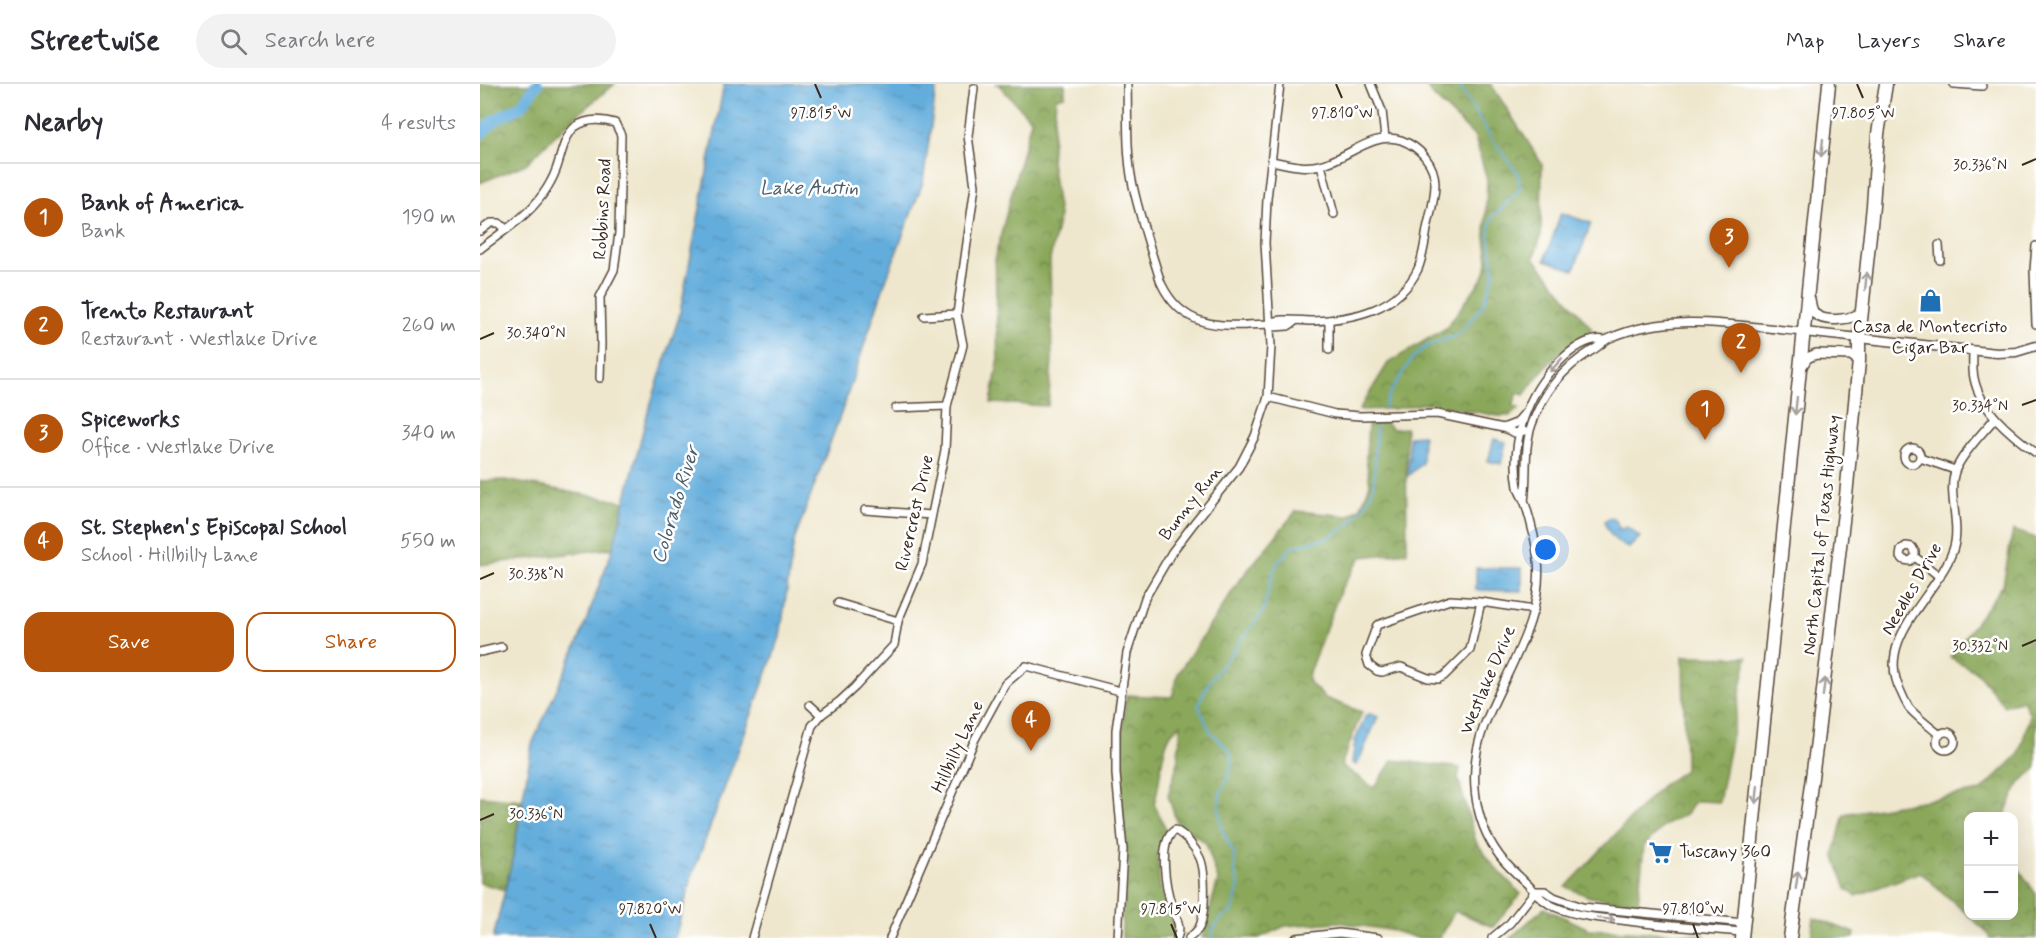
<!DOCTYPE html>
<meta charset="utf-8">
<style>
body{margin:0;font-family:Mynerve,sans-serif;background:#f2f2f3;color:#2b2b33}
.controls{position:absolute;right:18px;bottom:18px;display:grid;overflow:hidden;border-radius:12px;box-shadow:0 6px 24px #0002}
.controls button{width:54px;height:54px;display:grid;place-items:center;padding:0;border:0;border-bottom:2px solid #e1e1e2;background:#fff;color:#2b2b33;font:30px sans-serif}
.you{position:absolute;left:1066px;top:466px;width:21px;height:21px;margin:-15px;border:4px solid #fff;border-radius:50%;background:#1a73e8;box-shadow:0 0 0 9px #1a73e833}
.badge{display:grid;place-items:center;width:39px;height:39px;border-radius:50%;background:#b45309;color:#fff;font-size:20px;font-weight:700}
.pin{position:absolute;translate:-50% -50px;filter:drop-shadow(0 2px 3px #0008)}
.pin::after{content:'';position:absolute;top:32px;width:21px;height:18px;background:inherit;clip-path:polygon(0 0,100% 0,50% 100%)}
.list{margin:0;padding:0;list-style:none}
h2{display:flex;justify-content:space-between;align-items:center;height:78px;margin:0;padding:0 24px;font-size:26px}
h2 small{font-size:20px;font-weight:400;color:#7c7c81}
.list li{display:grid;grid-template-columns:39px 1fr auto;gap:18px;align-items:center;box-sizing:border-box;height:108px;padding:0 24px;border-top:2px solid #e1e1e2}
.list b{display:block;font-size:22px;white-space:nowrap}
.list p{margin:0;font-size:20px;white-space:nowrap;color:#7c7c81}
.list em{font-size:20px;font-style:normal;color:#7c7c81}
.actions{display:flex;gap:12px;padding:18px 24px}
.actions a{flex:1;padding:14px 0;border:2px solid #b45309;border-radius:18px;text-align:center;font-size:21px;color:#b45309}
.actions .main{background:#b45309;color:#fff}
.icon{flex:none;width:33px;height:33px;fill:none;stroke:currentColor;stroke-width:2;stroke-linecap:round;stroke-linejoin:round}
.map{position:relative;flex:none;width:1556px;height:854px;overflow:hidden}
header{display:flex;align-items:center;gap:36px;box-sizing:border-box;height:84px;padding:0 30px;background:#fff;border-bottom:2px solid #e1e1e2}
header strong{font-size:28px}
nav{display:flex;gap:33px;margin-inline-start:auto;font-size:21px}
.search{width:420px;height:54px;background:#f2f2f3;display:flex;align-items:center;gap:15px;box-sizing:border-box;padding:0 21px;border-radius:33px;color:#7c7c81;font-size:22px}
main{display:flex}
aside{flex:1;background:#fff}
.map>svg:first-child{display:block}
</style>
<header>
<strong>Streetwise</strong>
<div class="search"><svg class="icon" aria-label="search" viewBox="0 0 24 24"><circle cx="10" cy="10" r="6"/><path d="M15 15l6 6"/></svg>Search here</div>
<nav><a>Map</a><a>Layers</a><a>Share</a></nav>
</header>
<main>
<aside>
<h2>Nearby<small>4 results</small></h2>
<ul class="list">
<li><span class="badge">1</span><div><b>Bank of America</b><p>Bank</p></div><em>190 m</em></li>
<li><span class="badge">2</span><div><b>Trento Restaurant</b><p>Restaurant · Westlake Drive</p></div><em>260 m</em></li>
<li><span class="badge">3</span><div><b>Spiceworks</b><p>Office · Westlake Drive</p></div><em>340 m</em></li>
<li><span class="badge">4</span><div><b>St. Stephen's Episcopal School</b><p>School · Hillbilly Lane</p></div><em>550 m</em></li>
</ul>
<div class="actions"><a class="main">Save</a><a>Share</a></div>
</aside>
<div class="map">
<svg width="1556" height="854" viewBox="0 0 1556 854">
<defs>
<pattern id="forest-crowns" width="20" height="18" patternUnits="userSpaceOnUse" patternTransform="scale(1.5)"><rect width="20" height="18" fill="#8aa75a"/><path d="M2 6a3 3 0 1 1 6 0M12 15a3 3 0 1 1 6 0" fill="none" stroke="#72884a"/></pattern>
<pattern id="water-ripples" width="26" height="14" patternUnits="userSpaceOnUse" patternTransform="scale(1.5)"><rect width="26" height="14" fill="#64addc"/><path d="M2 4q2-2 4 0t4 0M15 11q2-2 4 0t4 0" fill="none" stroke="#548db2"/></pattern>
</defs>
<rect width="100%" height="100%" fill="#fff"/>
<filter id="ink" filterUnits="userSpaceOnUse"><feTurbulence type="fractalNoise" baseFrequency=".0167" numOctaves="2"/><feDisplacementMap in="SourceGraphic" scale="12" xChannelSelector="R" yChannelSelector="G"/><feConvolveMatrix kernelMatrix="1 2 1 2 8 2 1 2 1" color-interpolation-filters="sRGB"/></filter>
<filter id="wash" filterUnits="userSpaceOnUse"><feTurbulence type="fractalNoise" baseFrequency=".008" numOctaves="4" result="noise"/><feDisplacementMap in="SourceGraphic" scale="24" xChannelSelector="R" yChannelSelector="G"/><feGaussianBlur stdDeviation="1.35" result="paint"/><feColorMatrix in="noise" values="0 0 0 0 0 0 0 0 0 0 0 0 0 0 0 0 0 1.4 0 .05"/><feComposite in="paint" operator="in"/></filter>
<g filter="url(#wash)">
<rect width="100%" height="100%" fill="#efe7cd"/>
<g fill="url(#forest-crowns)" stroke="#62683c" stroke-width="1.5">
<polygon points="0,0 135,0 92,35 46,80 0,99"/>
<polygon points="515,0 585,0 585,12 576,14 571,77 579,132 570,176 572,278 568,322 511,319 518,279 515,173 551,36 518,0"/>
<path d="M945,0H1011L1062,80L1061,151L1054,174L1112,245C1080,268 1066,278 1044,311L1038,309L1033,322L1039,324L1030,332H1018L947,319L913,325L879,326L908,279L966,244L1004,192L1008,176L1005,153L1007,96L995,53L952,11Z"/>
<path d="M905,338L912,345L926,344L927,468L881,473L861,505L829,588L828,597L845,614L882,628L861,681L894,704L913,676L980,684L978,694L996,758L1014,782L1041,810L1013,843L975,827L959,854H937L914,847L858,838L805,842L779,854H722L738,796L726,759L697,739L688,711L697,681L701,640C698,643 693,647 691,650C680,668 681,700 674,720L687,747L677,771L680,803L696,846L693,854H642V834L649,785L638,689L646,611L692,613L698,589L760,496L816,427L868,432L881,423L890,400L886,374L888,340Z"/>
<polygon points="25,396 145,418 133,464 0,481 0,397"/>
<polygon points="1533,446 1556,454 1556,685 1540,698 1526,727 1527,732 1488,732 1488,831 1440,788 1376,812 1366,805 1354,770 1364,730 1501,707 1539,670 1550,631 1543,616 1524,622 1498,589 1470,573 1523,501"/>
<polygon points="1203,572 1267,573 1239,718 1216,717 1212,720 1207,729 1184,742 1164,762 1158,819 1110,813 1086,803 1181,702 1205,686"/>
<polygon points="0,712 42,716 32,778 25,806 0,799"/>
<polygon points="1534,778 1556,810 1556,854 1510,854 1505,846 1489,832 1534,832"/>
<polygon points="1064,824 1109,845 1225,851 1224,854 1030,854"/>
<polygon points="1334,834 1375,849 1374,854 1331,854"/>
</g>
<g fill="url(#water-ripples)" stroke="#506c7d" stroke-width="1.5">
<polygon points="244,0 457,0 443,98 406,196 363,324 314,457 300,553 212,792 195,854 13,854 32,778 52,660 99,556 133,464 167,331 199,233"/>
<polygon points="1081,129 1111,139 1094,186 1065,176"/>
<polygon points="943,351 942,379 928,392 929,352"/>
<polygon points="1014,355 1026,358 1021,380 1008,377"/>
<path d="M1132,433L1136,437L1140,445L1147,443L1160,453L1149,464C1137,461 1128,449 1124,437Z"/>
<polygon points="996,484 1042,484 1042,507 996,506"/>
<polygon points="890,630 898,633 877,681 872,679 875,657 886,631"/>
</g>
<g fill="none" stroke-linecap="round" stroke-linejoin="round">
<g stroke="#64addc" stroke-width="2">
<polyline points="56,0 57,0"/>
<polyline points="904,324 910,309 931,276 945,263 978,251 1003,221 1014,190 1009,152 1011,135 1040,105 1038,89 1012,55 978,0"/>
<polyline points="732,854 734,843 742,834 751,828 754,822 759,800 755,789 754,769 742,746 739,726 740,709 746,700 752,677 749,666 730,647 718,621 729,598 783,528 794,486 798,478 813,462 849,454 872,438 890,413 894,399 896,343"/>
</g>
<polyline stroke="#64addc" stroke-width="12" points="0,50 15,36 41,22 57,0"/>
</g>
</g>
<g filter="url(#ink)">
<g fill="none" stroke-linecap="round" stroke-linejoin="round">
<defs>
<g id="minor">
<path d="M647,0C648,32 646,66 652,97C659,132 671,166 681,199C704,248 744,242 789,240C797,233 821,237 833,237C873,235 919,226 938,185C943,173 945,158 947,145C950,131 955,115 955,100C955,80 940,63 921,56C892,47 867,75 840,81C823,85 808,80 791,77"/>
<polyline points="891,0 902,27 905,54"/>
<polyline points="1474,0 1502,2"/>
<polyline points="841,81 854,130"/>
<polyline points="0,147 11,139 19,139 26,145"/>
<polyline points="1459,161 1460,176"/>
<polyline points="1556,162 1554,186 1556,240"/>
<path d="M0,165C22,148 47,133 63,110C68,103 73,94 76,86C81,73 84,52 95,43C107,34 121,35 135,39L141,51L139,149L134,186L120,213L121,260L120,294"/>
<polyline points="444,232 477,230"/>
<polyline points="849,236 849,266"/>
<polyline points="789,240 793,243 808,242 814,238"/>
<path d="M1125,256C1108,253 1091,266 1079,278C1047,309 1030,358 1038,403C1039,409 1043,413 1045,419C1051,438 1056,457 1058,476C1064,536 1025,588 1004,642C988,685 992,734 1019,771C1026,781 1036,789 1044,797C1055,807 1061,817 1075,823C1096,832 1119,834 1141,836C1182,842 1222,845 1263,848"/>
<path d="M1493,266C1493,275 1492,285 1494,294C1500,326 1532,351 1556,369"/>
<polyline points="788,313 855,330 880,332 957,330 1023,344 1035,349 1044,347"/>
<polyline points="416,324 467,322"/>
<polyline points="1023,344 1036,339 1043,331"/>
<circle cx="1432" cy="372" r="8"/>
<polyline points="1440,374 1475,386"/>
<path d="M1044,417C1048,392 1043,365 1052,340C1064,308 1082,285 1111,267C1118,264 1123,257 1130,254C1191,227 1259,242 1324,248"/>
<polyline points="385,426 451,431"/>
<polyline points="1435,473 1430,477 1424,476 1420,472 1421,466 1426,462 1432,463 1435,468 1435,473 1460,493"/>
<polyline points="1001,518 990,566 964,592 958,595 948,594 921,583 902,588 897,587 889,581 886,571 897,541 970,516 1001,518 1054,526"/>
<polyline points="358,519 418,537"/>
<polyline points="0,568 22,563"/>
<polyline points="330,621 341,631"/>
<circle cx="1466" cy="657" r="9"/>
<path d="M1460,651C1450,643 1438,634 1429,624C1426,619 1423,613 1421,608C1393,555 1457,512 1473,466C1482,441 1466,408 1476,385C1485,366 1502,350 1515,334"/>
<polyline points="1055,807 1065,807 1074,813 1102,823 1264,839"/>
<polyline points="272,854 332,642 341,631 360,617 375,603 414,561 418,537 442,480 465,366 467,322 483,261 477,230 495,102 488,52 494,4"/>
<polyline points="410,854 495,655 525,600 546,582 640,607"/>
<polyline points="638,854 643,766 636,690 636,646 647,569 665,514 692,468 714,439 759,383 775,352 788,313 791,262 785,159 787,115 800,0"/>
<path d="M697,854C702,842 696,834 692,823C686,805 677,758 695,746C705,751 715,763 720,774C726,788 726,830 719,844C716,848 713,851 709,854"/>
<polyline points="816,854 859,849 898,854"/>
<polyline points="1012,854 1030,839 1055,807"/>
</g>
<polyline id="tertiary" points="1324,248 1517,269 1536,268 1556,262"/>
<g id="secondary">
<path d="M1330,215C1331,220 1331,226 1335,230C1345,239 1374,236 1383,227"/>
<polyline points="1321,284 1327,274 1336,270 1371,271 1379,277"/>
</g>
<g id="trunk">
<polyline points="1262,854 1349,0"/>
<polyline points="1310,854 1337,657 1366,412 1379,277 1379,255 1393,122 1398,50 1406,0"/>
</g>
</defs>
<use href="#minor" stroke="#564638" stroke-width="10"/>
<use href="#tertiary" stroke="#564638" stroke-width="11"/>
<use href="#secondary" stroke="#564638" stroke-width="12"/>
<use href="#trunk" stroke="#564638" stroke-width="15"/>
<use href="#minor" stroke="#fff" stroke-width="7"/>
<use href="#tertiary" stroke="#fff" stroke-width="8"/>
<use href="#secondary" stroke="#fff" stroke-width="9"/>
<use href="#trunk" stroke="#fff" stroke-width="12"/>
</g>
<defs><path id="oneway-shaft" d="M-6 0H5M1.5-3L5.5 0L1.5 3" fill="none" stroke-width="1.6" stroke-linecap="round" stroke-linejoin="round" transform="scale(1.5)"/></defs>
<g stroke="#a79f9a">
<use href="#oneway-shaft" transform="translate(1342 64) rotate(96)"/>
<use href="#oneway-shaft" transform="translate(1386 197) rotate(-84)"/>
<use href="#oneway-shaft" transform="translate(1076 281) rotate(132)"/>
<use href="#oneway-shaft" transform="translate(1316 322) rotate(96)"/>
<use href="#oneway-shaft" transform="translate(1344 603) rotate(-83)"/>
<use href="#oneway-shaft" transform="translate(1277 711) rotate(96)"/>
<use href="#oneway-shaft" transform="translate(1317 796) rotate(-82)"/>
<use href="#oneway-shaft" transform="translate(1126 835) rotate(7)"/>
</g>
</g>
<path fill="none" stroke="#3b2a1e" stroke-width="2" d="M335,0L341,14M856,0L862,14M1377,0L1383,14M1542,81L1556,75M0,255L14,249M1542,321L1556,316M0,495L14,489M1542,562L1556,556M0,736L14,730M170,840L176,854M691,840L697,854M1213,840L1218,854"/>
<defs>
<symbol id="shop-bare" viewBox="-9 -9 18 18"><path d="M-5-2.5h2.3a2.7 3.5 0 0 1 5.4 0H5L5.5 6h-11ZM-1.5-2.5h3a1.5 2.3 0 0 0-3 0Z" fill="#1f6fb2" stroke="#fff" stroke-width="2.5" paint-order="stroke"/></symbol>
<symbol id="supermarket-bare" viewBox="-9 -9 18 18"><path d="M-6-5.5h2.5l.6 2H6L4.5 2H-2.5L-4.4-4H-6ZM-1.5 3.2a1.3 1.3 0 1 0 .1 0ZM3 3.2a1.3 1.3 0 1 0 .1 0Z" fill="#1f6fb2" stroke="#fff" stroke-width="2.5" paint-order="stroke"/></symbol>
</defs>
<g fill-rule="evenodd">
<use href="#shop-bare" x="1434" y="200" width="33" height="33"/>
<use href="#supermarket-bare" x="1164" y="752" width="33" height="33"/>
</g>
<g text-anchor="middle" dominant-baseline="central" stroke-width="5" stroke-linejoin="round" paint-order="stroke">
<g font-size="18" fill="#3b2a1e" stroke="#fff">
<text transform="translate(123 125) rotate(-87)">Robbins Road</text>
<text transform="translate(711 419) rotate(-52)">Bunny Run</text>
<text transform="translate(435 429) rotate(-77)">Rivercrest Drive</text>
<text transform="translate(1342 451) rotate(-84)">North Capital of Texas Highway</text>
<text transform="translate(1432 505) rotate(-60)">Needles Drive</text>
<text transform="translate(1008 596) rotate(-67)">Westlake Drive</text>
<text transform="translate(478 663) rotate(-65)">Hillbilly Lane</text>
</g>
<g font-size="18" fill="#3b2a1e" stroke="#fff">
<text x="1450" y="243">Casa de Montecristo<tspan x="1450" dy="21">Cigar Bar</tspan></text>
<text x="1199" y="768" text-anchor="start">Tuscany 360</text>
</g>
<g font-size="20" font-style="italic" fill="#4b5e6a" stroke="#fff">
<text x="329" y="104">Lake Austin</text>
<text transform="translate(196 421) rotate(-73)">Colorado River</text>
</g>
</g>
<g font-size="15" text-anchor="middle" fill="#3b2a1e" stroke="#fff" stroke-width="5" stroke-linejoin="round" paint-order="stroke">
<text x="341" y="34">97.815°W</text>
<text x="862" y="34">97.810°W</text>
<text x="1383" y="34">97.805°W</text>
<text x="1500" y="86">30.336°N</text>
<text x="56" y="254">30.340°N</text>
<text x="1500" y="327">30.334°N</text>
<text x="56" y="495">30.338°N</text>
<text x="1500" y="567">30.332°N</text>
<text x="56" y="735">30.336°N</text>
<text x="170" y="830">97.820°W</text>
<text x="691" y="830">97.815°W</text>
<text x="1213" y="830">97.810°W</text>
</g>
</svg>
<div class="controls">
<button>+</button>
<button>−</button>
</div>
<div class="you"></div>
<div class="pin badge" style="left:1225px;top:356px">1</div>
<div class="pin badge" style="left:1261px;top:289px">2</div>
<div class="pin badge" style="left:1249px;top:184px">3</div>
<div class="pin badge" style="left:551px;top:667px">4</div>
</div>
</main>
